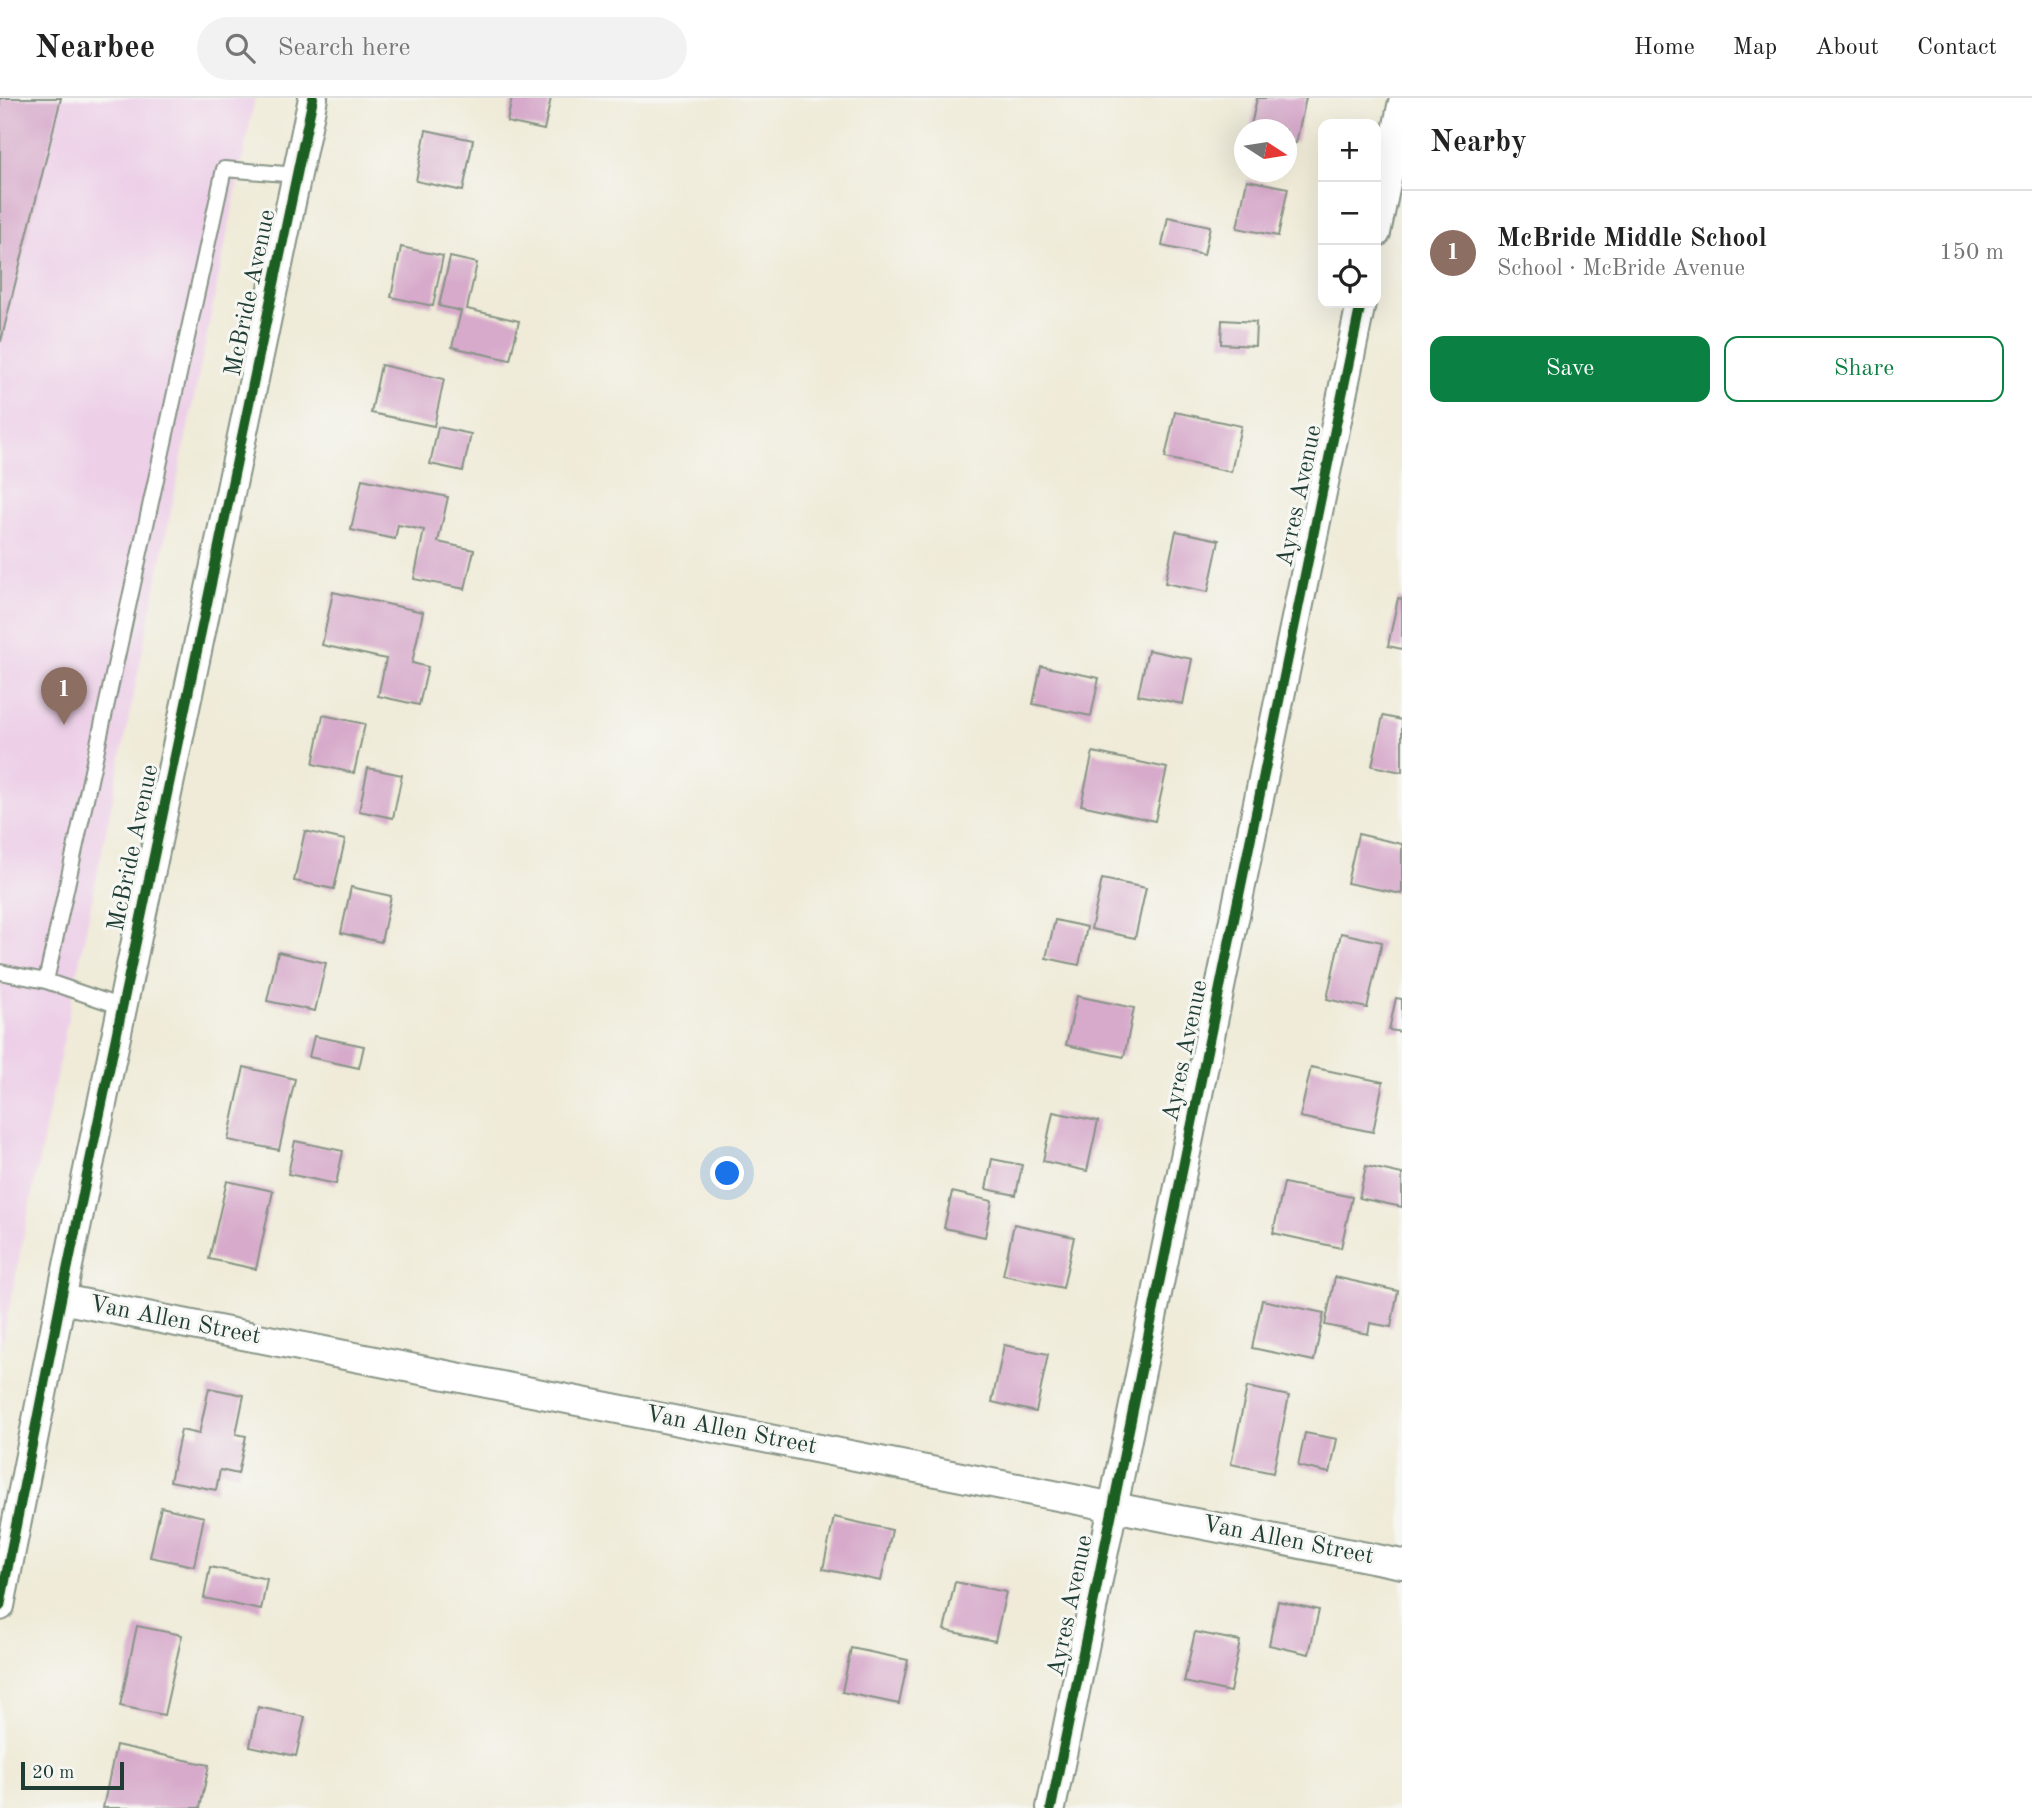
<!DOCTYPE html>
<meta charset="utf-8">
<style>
body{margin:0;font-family:"Old Standard TT",serif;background:#f2f2f2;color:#222}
.controls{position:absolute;right:21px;top:21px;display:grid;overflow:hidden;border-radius:14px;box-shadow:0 7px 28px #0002}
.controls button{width:63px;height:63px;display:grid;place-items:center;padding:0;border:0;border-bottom:2px solid #e0e0e0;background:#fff;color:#222;font:35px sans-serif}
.compass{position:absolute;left:1234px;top:21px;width:63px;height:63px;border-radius:50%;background:#fff;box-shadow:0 7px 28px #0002;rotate:102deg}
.scale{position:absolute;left:21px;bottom:18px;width:103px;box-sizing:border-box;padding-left:7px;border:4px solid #1f3d34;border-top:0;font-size:19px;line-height:24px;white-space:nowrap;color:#1f3d34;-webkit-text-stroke:5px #f6f6f2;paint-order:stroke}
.you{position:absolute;left:728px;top:1076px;width:24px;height:24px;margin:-18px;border:5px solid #fff;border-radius:50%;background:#1a73e8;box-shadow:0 0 0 10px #1a73e833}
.badge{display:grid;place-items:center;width:46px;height:46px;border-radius:50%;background:#0b8043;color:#fff;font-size:23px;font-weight:700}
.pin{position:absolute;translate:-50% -58px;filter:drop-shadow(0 2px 4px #0008)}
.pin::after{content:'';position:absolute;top:37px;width:24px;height:21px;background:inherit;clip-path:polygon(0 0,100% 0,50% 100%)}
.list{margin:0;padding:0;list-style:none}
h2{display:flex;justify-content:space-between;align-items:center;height:91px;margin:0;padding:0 28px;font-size:30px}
h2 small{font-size:23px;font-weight:400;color:#767676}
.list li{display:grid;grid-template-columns:46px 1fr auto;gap:21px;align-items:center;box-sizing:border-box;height:126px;padding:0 28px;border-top:2px solid #e0e0e0}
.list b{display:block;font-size:26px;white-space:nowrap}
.list p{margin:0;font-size:23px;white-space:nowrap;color:#767676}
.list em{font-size:23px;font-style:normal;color:#767676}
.actions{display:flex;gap:14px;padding:21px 28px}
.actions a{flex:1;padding:16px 0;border:2px solid #0b8043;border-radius:14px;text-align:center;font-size:24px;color:#0b8043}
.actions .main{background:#0b8043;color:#fff}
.icon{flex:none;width:38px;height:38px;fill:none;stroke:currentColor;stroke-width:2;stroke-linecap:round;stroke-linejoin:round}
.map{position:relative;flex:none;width:1402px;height:1710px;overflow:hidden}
header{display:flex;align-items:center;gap:42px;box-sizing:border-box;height:98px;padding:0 35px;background:#fff;border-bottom:2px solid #e0e0e0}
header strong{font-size:33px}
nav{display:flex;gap:38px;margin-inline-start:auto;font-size:24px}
.search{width:490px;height:63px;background:#f2f2f2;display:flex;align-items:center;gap:18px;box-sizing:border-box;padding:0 24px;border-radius:38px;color:#767676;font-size:26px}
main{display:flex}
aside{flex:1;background:#fff}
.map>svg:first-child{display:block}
</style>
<header>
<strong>Nearbee</strong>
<div class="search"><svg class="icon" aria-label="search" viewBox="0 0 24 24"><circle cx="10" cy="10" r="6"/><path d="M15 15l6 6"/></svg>Search here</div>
<nav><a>Home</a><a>Map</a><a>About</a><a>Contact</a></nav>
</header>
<main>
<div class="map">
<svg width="1402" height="1710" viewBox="0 0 1402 1710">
<rect width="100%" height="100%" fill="#f6f6f2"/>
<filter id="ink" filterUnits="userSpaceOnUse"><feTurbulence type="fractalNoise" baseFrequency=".0143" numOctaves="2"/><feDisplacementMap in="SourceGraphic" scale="14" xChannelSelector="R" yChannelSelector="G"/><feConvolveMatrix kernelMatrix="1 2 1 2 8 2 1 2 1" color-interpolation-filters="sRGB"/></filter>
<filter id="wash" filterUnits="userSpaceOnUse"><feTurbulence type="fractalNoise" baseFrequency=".00686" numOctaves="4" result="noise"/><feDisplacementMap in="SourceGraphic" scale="28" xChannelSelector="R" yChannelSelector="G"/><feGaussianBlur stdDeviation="1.57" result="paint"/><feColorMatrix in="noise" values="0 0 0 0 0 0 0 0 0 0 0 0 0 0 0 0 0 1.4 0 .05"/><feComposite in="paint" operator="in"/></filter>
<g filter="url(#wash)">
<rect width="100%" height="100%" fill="#efebd8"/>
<polygon fill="#edd0e8" points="0,0 255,0 0,1254"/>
<g id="blocks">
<g fill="#d7aacb">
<polygon points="0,0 61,0 1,243 0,243"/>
<polygon points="512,0 551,0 544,32 507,24"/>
<polygon points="1257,0 1306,0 1296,45 1286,43 1286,32 1250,32"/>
<polygon points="426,32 473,42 463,93 416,83"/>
<polygon points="1247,82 1288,90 1278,138 1237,130"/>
<polygon points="1168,119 1210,128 1204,157 1162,148"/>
<polygon points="401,149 443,158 433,208 391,199"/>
<polygon points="450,159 477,165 467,211 519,223 510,262 452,249 461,213 439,208"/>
<polygon points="1222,222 1256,224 1255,248 1221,246"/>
<polygon points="381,267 444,281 434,328 371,315"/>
<polygon points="1175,314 1241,328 1231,374 1165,360"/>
<polygon points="438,329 471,336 463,373 430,366"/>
<polygon points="362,381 448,399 438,444 474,452 465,491 414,481 424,432 398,427 395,441 351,432"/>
<polygon points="1176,433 1219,442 1208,494 1165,485"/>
<polygon points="333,494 423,514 412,565 428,569 419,607 378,598 386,561 322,547"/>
<polygon points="1398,500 1402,501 1402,551 1388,548"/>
<polygon points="1148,552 1192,561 1183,606 1138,597"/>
<polygon points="1041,568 1099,580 1091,618 1033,606"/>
<polygon points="323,617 365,626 354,675 313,666"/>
<polygon points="1383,618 1402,622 1402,674 1372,668"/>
<polygon points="1093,654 1167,670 1155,723 1081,707"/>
<polygon points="368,670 402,677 393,720 359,713"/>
<polygon points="305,733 345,742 334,791 294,783"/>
<polygon points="1358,736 1402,746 1402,796 1347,785"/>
<polygon points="1102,781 1146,790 1135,840 1091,831"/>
<polygon points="351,789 391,798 381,844 341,835"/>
<polygon points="1055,822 1087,829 1079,867 1046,860"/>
<polygon points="1341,835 1382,844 1367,910 1327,901"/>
<polygon points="278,854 326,865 315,913 267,903"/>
<polygon points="1077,898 1134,910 1124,959 1066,947"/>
<polygon points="1396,900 1402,901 1402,934 1389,932"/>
<polygon points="314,938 364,948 359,970 309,959"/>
<polygon points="244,969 295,981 279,1052 228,1042"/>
<polygon points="1311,969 1383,984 1373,1034 1300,1019"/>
<polygon points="1053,1014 1098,1023 1087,1073 1043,1063"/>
<polygon points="295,1043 343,1053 336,1086 288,1076"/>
<polygon points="992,1061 1022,1067 1016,1097 986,1091"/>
<polygon points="1366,1068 1402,1076 1402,1109 1359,1100"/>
<polygon points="227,1083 273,1093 256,1171 209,1161"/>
<polygon points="1284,1085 1352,1099 1341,1150 1273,1135"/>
<polygon points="952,1094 992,1103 985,1139 944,1130"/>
<polygon points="1014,1126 1074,1139 1063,1190 1003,1177"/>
<polygon points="1335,1179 1398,1193 1391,1229 1370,1225 1368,1236 1325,1227"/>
<polygon points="1262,1202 1324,1215 1314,1263 1252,1250"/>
<polygon points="1004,1247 1048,1256 1036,1314 992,1304"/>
<polygon points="1247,1289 1289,1298 1273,1375 1231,1366"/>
<polygon points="209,1290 244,1297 236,1336 246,1338 238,1376 220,1372 216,1392 170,1383 181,1332 199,1336"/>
<polygon points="1305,1335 1337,1341 1330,1375 1298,1368"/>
<polygon points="161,1409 204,1419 194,1468 150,1459"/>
<polygon points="834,1419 892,1432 881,1483 823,1471"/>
<polygon points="210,1469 267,1481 261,1512 204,1500"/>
<polygon points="955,1484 1006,1494 995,1543 944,1532"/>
<polygon points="1278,1503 1319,1512 1309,1556 1269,1547"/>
<polygon points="137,1528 182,1537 164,1617 120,1608"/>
<polygon points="1195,1534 1240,1543 1230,1594 1184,1584"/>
<polygon points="851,1550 908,1562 899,1606 842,1594"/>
<polygon points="258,1609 305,1619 296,1658 250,1648"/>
<polygon points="116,1647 209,1667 200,1710 103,1710"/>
</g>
</g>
</g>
<g filter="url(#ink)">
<use href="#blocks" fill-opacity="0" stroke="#879486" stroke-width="2"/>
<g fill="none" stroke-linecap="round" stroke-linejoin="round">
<defs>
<g id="service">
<polyline points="0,874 46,883"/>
<polyline points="122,909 46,883 224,71 297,77"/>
</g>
<g id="minor">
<polyline points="1376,135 1402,8"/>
<polyline points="61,1201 1402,1466"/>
<polyline points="0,1508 61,1201 313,0"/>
<polyline points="1051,1710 1361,205"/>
</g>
</defs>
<use href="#service" stroke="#879486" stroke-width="18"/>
<use href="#minor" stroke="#879486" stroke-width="32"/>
<use href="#service" stroke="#fff" stroke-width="14"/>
<use href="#minor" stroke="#fff" stroke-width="28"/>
<defs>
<g id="cycleway">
<polyline points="0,1508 61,1201 313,0"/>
<polyline points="1051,1710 1361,205"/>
</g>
</defs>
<use href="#cycleway" stroke="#f6f6f2" stroke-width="15"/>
<use href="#cycleway" stroke="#1b5e20" stroke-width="10"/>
</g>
</g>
<g text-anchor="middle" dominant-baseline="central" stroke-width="6" stroke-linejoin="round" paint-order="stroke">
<g font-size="24" fill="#1f3d34" stroke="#f6f6f2">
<text transform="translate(251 195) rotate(-78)">McBride Avenue</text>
<text transform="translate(1300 398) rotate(-78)">Ayres Avenue</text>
<text transform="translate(134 750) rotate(-78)">McBride Avenue</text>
<text transform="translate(1186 953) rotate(-78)">Ayres Avenue</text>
<text transform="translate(175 1223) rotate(11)">Van Allen Street</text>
<text transform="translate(731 1333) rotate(11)">Van Allen Street</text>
<text transform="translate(1288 1443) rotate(11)">Van Allen Street</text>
<text transform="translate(1071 1508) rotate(-78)">Ayres Avenue</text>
</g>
</g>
</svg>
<div class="controls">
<button>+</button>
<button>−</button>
<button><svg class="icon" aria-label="locate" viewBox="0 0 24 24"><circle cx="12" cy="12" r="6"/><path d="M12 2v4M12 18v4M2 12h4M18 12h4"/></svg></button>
</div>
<svg class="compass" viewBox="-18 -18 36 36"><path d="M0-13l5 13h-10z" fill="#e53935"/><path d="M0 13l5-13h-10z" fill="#767676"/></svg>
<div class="scale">20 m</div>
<div class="you"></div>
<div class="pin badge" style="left:64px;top:627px;background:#8d6e63">1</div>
</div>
<aside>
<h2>Nearby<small></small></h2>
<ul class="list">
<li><span class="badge" style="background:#8d6e63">1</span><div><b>McBride Middle School</b><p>School · McBride Avenue</p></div><em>150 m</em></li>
</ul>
<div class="actions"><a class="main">Save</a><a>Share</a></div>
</aside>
</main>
